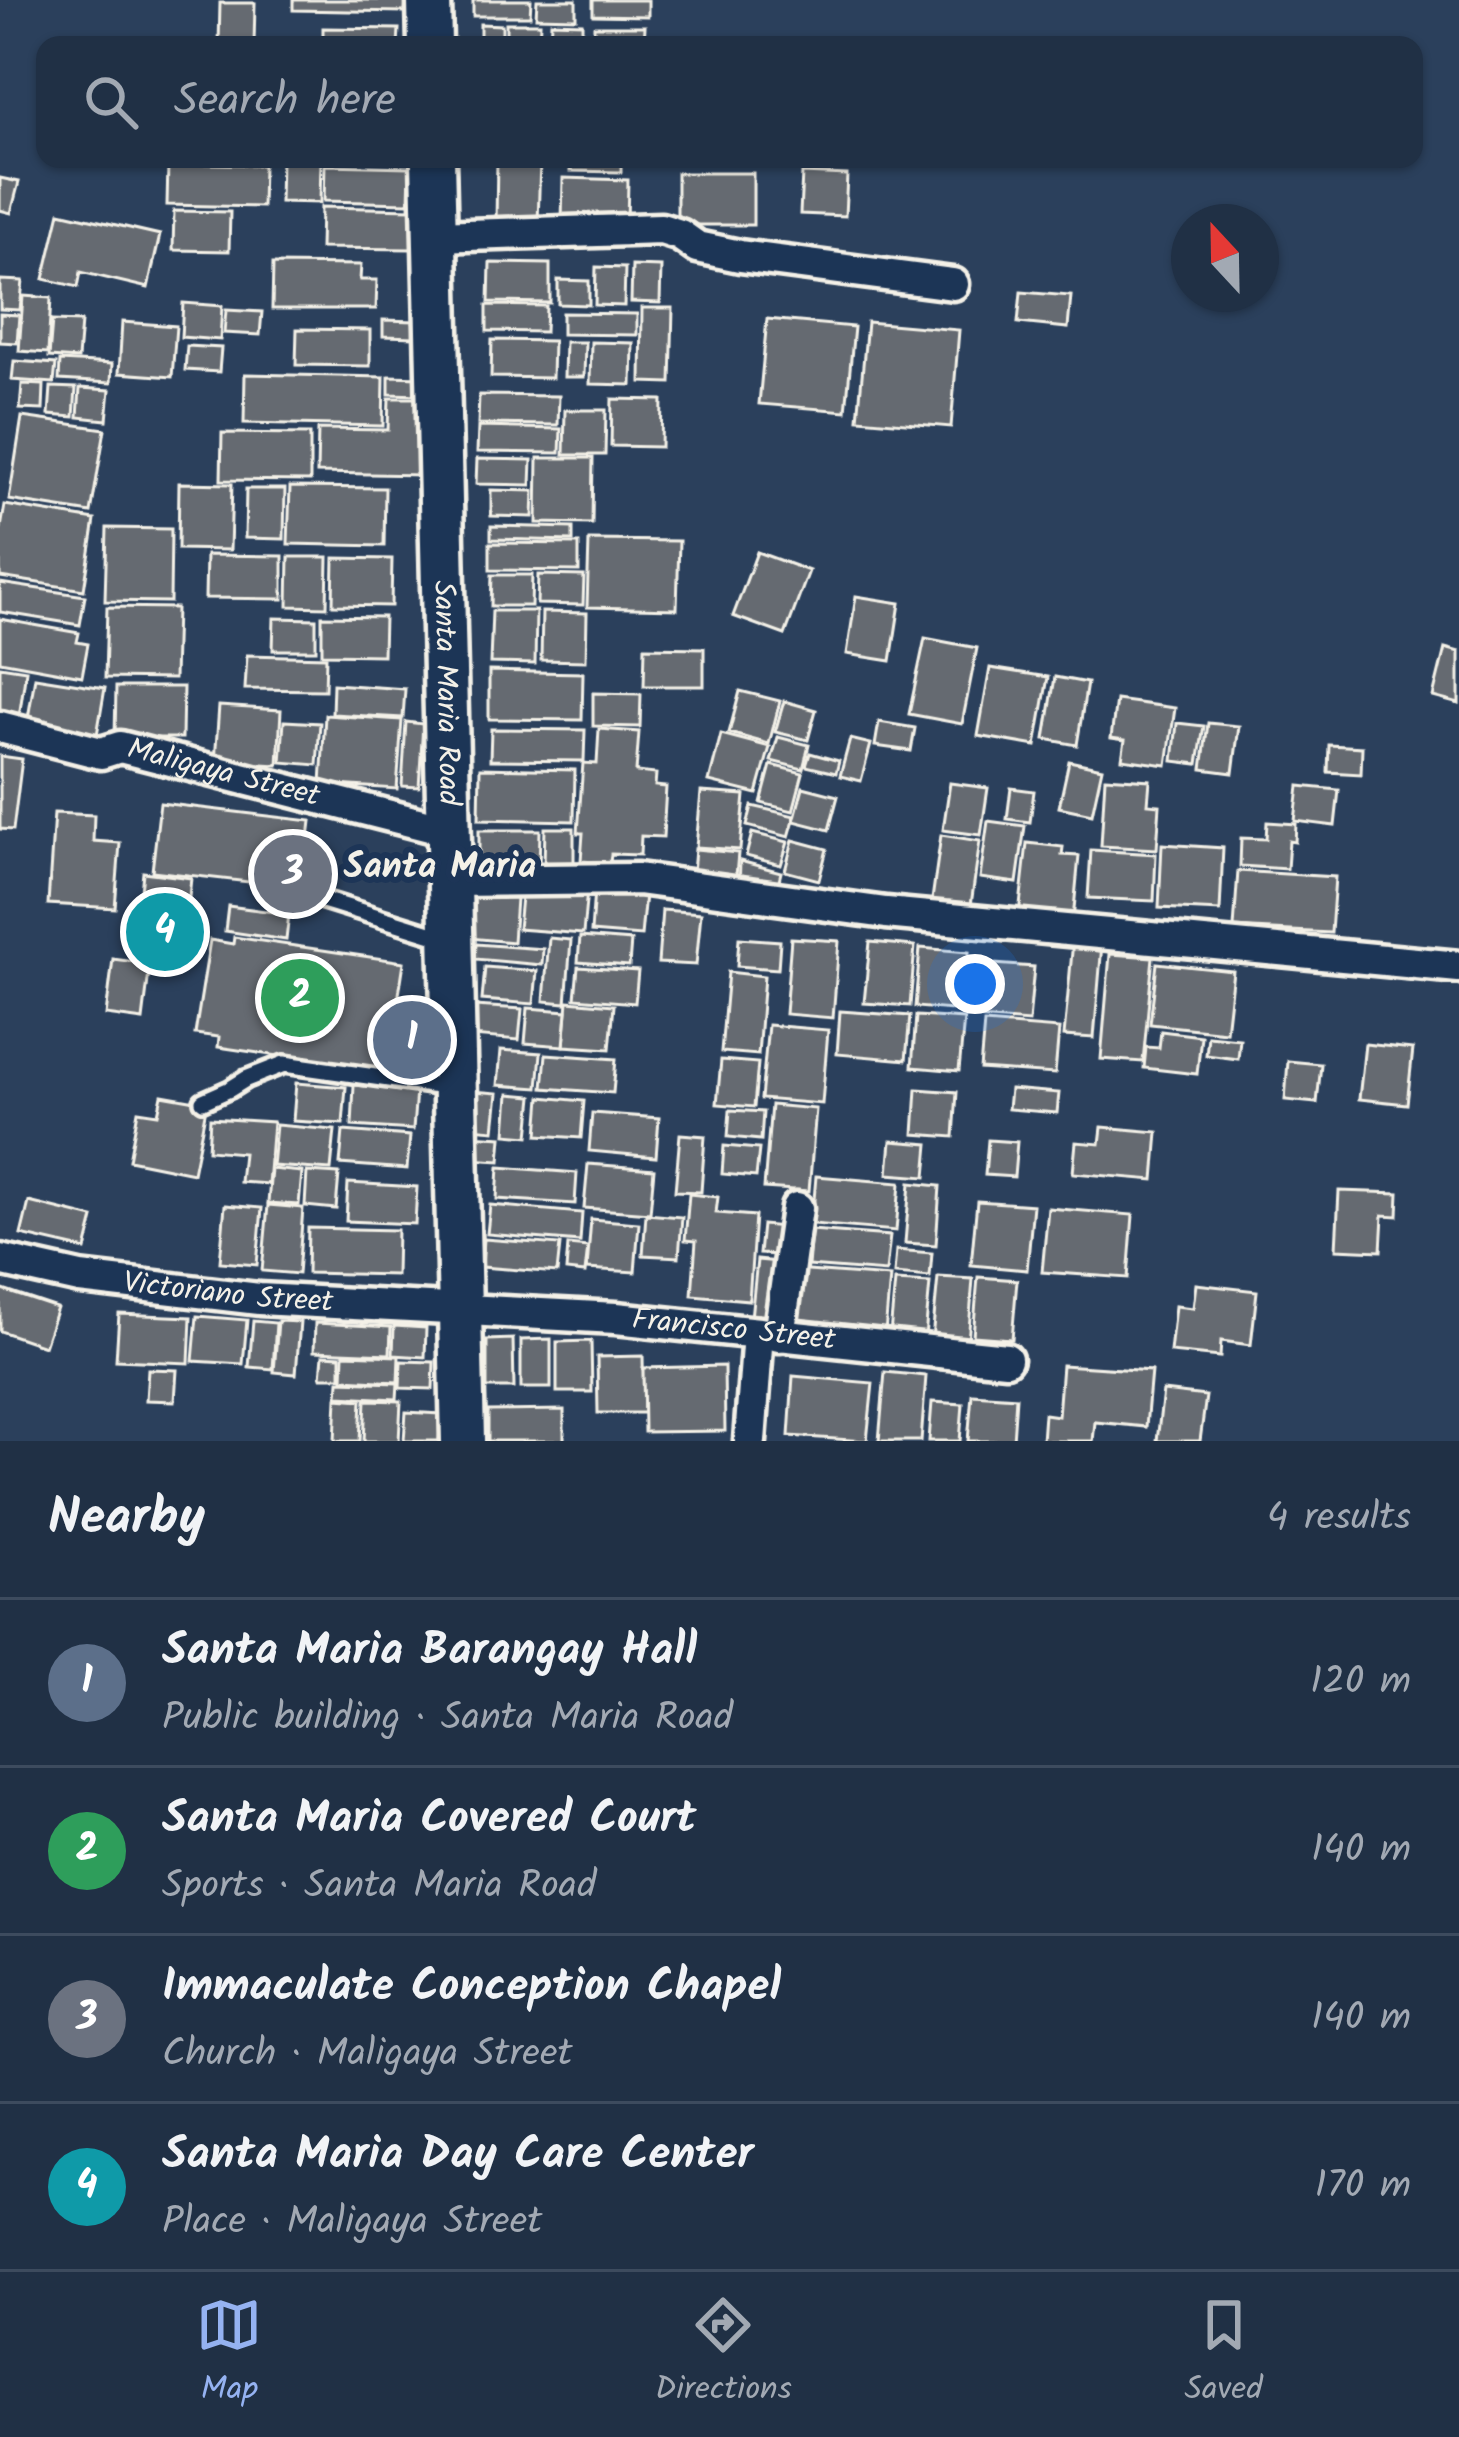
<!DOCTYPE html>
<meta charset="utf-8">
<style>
body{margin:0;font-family:Kalam,sans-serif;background:#2d3c50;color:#f1f3f6}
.compass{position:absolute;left:1171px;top:204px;width:108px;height:108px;border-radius:50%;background:#203045;box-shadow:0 3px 9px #0004;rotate:338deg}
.you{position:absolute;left:975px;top:984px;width:42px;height:42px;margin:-30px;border:9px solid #fff;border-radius:50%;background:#1a73e8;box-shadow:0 0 0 18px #1a73e833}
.badge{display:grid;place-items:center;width:78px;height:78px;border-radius:50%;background:#95b2f1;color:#fff;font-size:39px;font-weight:700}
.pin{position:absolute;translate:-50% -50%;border:6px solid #fff;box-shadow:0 3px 12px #0006}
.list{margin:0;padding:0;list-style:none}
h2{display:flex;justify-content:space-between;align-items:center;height:156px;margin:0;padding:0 48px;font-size:51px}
h2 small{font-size:39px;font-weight:400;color:#a2a9b3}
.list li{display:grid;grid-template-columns:78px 1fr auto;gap:36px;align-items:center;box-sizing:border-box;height:168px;padding:0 48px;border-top:3px solid #3d4b5e}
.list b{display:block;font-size:45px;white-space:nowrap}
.list p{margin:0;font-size:39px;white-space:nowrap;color:#a2a9b3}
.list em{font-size:39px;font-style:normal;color:#a2a9b3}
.icon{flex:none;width:66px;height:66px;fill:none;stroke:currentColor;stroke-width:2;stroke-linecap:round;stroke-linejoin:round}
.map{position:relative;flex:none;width:1459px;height:1441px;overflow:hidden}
.search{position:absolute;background:#203045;box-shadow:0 3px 9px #0004;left:36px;right:36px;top:36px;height:132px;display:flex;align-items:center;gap:30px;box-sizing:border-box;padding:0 42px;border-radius:24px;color:#a2a9b3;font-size:45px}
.sheet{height:828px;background:#203045}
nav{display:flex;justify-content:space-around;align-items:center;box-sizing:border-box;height:168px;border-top:3px solid #3d4b5e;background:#203045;font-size:33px;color:#a2a9b3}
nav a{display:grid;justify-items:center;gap:6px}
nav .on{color:#95b2f1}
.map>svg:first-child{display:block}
</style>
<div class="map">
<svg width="1459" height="1441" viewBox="0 0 1459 1441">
<rect width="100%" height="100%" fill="#2b405c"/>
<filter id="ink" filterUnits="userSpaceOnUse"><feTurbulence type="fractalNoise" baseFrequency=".00833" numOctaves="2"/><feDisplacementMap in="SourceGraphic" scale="24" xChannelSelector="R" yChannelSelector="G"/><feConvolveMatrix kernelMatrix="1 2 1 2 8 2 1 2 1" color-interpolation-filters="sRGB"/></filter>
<g filter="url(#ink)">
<g fill="#656b71" stroke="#f4f1e8" stroke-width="3">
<polygon points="293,0 406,0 405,12 293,10"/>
<polygon points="473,0 531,0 530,16 473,16"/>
<polygon points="537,0 576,0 576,18 536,17"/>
<polygon points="593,0 648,0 648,16 593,15"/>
<polygon points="220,3 255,3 254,45 219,45"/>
<polygon points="551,22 582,23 582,42 550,42"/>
<polygon points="506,23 540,23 539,44 506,44"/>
<polygon points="480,24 502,25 502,44 480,44"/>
<polygon points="594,26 645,26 644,45 594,45"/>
<polygon points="323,28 399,29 398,45 323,45"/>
<polygon points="281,159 321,159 320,203 280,202"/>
<polygon points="497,159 540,159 538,224 496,223"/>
<polygon points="571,159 621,159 621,172 570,171"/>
<polygon points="168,163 263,165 262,207 167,205"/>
<polygon points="325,165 410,167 409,203 324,201"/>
<rect x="677" y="173" width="76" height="52"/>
<polygon points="802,173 847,175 845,216 800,214"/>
<polygon points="0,178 19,182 11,213 0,210"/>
<polygon points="563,178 628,180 627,223 562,222"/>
<polygon points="321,207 413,209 412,249 320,248"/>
<polygon points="174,211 230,212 229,251 173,250"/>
<polygon points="60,212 160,235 148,288 81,272 78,287 44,279"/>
<polygon points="490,263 550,264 550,303 489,302"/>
<polygon points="273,264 361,265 360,280 377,280 376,309 272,309"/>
<polygon points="632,266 661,267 660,303 631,302"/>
<polygon points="596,267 625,268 624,306 595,305"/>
<polygon points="0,280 23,281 20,310 0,309"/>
<polygon points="558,280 589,281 589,305 558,304"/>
<polygon points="1021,292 1071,296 1068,328 1018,323"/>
<polygon points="23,296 51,298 48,353 19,351"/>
<polygon points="183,303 222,306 220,340 181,337"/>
<polygon points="487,305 546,306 545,332 487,331"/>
<polygon points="642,308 673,308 671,383 641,382"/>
<polygon points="226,310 262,312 260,335 224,333"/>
<polygon points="562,313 637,314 637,335 562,334"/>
<polygon points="0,314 19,315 17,343 0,342"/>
<polygon points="767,319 854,327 846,411 759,404"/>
<polygon points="383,320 416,321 416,337 383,336"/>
<polygon points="52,321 81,322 78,359 49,357"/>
<polygon points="122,322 176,326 172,377 119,373"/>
<polygon points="867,322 959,330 951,427 858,419"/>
<polygon points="297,329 370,330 370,366 296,365"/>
<polygon points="492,340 553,341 552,378 491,377"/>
<polygon points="565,342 585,342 584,377 564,377"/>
<polygon points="591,342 633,343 632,385 590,384"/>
<polygon points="187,346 221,348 219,372 185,370"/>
<polygon points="14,361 56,364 54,383 12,380"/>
<polygon points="60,361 112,364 111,383 59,380"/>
<polygon points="245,374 384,377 383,426 244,423"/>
<polygon points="389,376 420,377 420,395 389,394"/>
<polygon points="22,384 44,385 43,410 20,409"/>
<polygon points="51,387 76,388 74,417 49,415"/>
<polygon points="80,388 110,390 107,420 78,417"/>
<polygon points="479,395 559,396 558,425 478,424"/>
<polygon points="389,398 423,398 422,475 317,473 318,429 388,430"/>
<polygon points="612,399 662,400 661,447 611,446"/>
<polygon points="565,410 606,410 605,455 564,455"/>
<polygon points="22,417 105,429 91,513 9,500"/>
<polygon points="478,427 561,429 560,453 477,452"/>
<polygon points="222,433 310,434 310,481 221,480"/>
<polygon points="538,458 593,458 592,524 537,523"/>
<polygon points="477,459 532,460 531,485 476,484"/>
<polygon points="179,483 232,484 230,550 178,549"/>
<polygon points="290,487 385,488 384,546 288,544"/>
<polygon points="246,489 285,489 284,539 245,538"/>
<polygon points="491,490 534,491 533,517 491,516"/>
<polygon points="5,505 95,520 84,590 0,577 0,534"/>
<polygon points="491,526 573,528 573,541 491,539"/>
<polygon points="107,528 171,529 170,602 105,601"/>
<polygon points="589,540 679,541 677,609 587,607"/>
<polygon points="490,543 579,544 579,571 490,570"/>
<polygon points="757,552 809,571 785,635 733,616"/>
<polygon points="206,555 283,556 283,599 205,598"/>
<polygon points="289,557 328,557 327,607 288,606"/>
<polygon points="334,558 392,559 391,606 333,605"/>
<polygon points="492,575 532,575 531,606 491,606"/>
<polygon points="538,575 584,576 583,605 537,604"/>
<polygon points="0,583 85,596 80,625 0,612"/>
<polygon points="856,596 900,603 891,661 847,654"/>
<polygon points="107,607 176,608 174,679 105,678"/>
<polygon points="492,611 536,611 535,664 490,663"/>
<polygon points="542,612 587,613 586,661 541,660"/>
<polygon points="322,616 384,617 383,655 322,654"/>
<polygon points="274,618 316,619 316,650 273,650"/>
<polygon points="0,619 79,633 77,642 88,644 82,676 0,661"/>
<polygon points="925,638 977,648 962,724 909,714"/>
<polygon points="645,647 704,648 704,686 644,686"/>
<polygon points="1445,648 1459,652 1459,704 1433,697"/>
<polygon points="247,655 326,657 325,690 245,689"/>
<polygon points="0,666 26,670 19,717 0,714"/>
<polygon points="990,668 1048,677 1036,746 978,736"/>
<polygon points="489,671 583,673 582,720 489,719"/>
<polygon points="35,677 105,688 97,735 27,724"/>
<polygon points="1055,677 1087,683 1077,745 1045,739"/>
<polygon points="333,684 405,689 403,718 332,714"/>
<polygon points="116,687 183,687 182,738 115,738"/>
<polygon points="740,691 780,701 769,744 729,733"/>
<polygon points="593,693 641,694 640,727 593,726"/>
<polygon points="1116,700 1175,708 1167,765 1122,759 1125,740 1111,738"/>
<polygon points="784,701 816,710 808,740 775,732"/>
<polygon points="219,706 281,710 278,765 215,761"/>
<polygon points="325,715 402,720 397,789 321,784"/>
<polygon points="284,721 320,723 317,765 281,762"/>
<polygon points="406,722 423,724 419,787 402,786"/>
<polygon points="879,722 915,728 911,751 875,746"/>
<polygon points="1177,723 1204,726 1198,764 1173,761"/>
<polygon points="1208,723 1239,726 1233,773 1202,769"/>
<polygon points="491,729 585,730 584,761 490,760"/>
<polygon points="599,729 639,732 636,772 656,774 655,786 666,787 663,837 641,836 640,855 611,854 610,863 581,861 583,833 578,833 583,763 597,764"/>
<polygon points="721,734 770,747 757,794 709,782"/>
<polygon points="778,737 809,745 803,769 771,761"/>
<polygon points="850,739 871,744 861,781 840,776"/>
<polygon points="1329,745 1362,747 1361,774 1328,772"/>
<polygon points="810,753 839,761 836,773 806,766"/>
<polygon points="0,756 22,759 13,830 0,829"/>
<polygon points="1069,761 1102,768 1092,814 1059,807"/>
<polygon points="771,765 803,773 793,811 761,803"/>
<polygon points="480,768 575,770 574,821 479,819"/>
<polygon points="1105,777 1150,780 1148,804 1160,805 1157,849 1101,846"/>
<polygon points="950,783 988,788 981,835 943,830"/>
<polygon points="1299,786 1339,790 1335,826 1295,821"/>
<polygon points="803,787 838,796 829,830 794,821"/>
<polygon points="1011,788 1034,791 1030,822 1007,819"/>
<polygon points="701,792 745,795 740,850 696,847"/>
<polygon points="160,803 311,821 303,888 152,871"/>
<polygon points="752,806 795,816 789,837 747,826"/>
<polygon points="54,813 94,815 93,841 120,843 115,908 48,904"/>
<polygon points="988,821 1025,826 1017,883 980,878"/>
<polygon points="1267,822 1296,824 1295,842 1289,841 1287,869 1240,866 1241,838 1266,839"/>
<polygon points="545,828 574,828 574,866 544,865"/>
<polygon points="479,830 540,830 539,869 479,868"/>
<polygon points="752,833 788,842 781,865 746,856"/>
<polygon points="941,835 980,841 970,912 931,907"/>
<polygon points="793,840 827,849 819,880 785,871"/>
<polygon points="1027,843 1063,847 1062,855 1079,856 1073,920 1019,914"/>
<polygon points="1162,844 1223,848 1220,911 1159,908"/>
<polygon points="695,849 738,853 735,888 692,885"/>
<polygon points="1091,850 1156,854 1154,901 1088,898"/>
<polygon points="740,861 781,872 775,896 739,889"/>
<polygon points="1238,871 1335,877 1331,933 1234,928"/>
<polygon points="143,872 191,878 189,897 141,892"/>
<polygon points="474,883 517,884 513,942 469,938"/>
<polygon points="522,885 587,890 583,934 518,929"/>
<polygon points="594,890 645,894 641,936 591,932"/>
<polygon points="228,906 289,914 286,940 225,931"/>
<polygon points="143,908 192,914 187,955 139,950"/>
<polygon points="662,910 701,913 696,965 658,963"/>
<polygon points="234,937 404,962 387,1072 218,1047 219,1037 195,1034 210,940 233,944"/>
<polygon points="580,937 631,941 629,966 578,962"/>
<polygon points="549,938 571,940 566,1003 544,1001"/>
<polygon points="739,938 780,941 778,969 737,966"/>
<polygon points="791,938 839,941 833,1018 785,1014"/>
<polygon points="1073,941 1102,944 1094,1038 1064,1036"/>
<polygon points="870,942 915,946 910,1006 864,1003"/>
<polygon points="476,944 543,949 542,965 475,959"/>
<polygon points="920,948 969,952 964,1011 915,1007"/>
<polygon points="1110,954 1153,957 1143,1062 1101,1059"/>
<polygon points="113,959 150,964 143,1020 106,1015"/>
<polygon points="981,963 1034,967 1029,1022 977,1018"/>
<polygon points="1157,963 1233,971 1226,1032 1150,1024"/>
<polygon points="485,967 537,971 534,1004 482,1000"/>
<polygon points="578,967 638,971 635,1003 575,998"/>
<polygon points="728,972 764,976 758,1055 721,1052"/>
<polygon points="568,1001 614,1005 610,1049 564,1046"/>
<polygon points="474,1006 522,1009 519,1040 471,1036"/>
<polygon points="528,1008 567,1011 564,1046 525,1043"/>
<polygon points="840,1011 910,1016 906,1060 837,1054"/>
<polygon points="403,1014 430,1018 423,1065 395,1062"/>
<polygon points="916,1016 964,1019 959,1071 912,1067"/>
<polygon points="984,1023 1059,1029 1055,1074 980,1069"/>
<polygon points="768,1025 828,1030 822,1104 761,1099"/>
<polygon points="1161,1031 1201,1036 1197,1074 1144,1068 1146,1047 1159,1048"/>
<polygon points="1208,1036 1240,1039 1238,1059 1206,1055"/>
<polygon points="1365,1044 1413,1049 1407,1104 1359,1099"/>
<polygon points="501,1050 541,1053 538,1088 498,1085"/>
<polygon points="546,1054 616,1059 613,1093 543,1088"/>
<polygon points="721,1060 758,1063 754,1107 717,1104"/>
<polygon points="1288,1061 1321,1064 1317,1103 1285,1100"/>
<polygon points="296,1083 346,1087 343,1124 293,1121"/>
<polygon points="354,1085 416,1090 413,1130 352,1126"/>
<polygon points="917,1089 957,1092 954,1137 914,1134"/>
<polygon points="1010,1089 1059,1093 1057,1113 1008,1109"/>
<polygon points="473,1091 498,1093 494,1130 470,1128"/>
<polygon points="509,1094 533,1096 529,1136 506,1134"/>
<polygon points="162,1095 207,1103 193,1173 129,1160 138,1111 158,1114"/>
<polygon points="541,1097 584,1101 581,1138 538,1135"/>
<polygon points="771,1105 816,1109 809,1191 764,1188"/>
<polygon points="730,1110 763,1112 761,1140 728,1137"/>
<polygon points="592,1113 659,1118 656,1157 589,1151"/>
<polygon points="210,1118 273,1122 268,1184 240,1182 243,1153 208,1150"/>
<polygon points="276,1125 335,1130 331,1170 272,1166"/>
<polygon points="1102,1127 1158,1132 1154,1180 1073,1173 1076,1142 1100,1144"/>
<polygon points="343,1131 410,1136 407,1169 340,1164"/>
<polygon points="680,1134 705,1136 701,1192 675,1191"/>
<polygon points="470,1135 502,1137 500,1161 469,1159"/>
<polygon points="988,1140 1017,1142 1014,1177 985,1175"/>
<polygon points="891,1141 929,1144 926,1177 888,1174"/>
<polygon points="724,1146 759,1149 756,1177 722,1174"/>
<polygon points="588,1164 654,1169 650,1213 584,1208"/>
<polygon points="499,1167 577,1173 575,1204 497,1199"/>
<polygon points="271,1169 302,1172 299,1205 268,1203"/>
<polygon points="307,1172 339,1174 336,1209 305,1206"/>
<polygon points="816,1176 900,1183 896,1231 812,1224"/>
<polygon points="348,1183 417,1187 415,1224 346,1221"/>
<polygon points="910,1183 940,1186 936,1245 905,1243"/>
<polygon points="1339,1191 1399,1193 1398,1216 1383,1215 1381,1251 1336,1249"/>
<polygon points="689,1194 718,1197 716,1213 755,1216 749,1300 692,1295 696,1241 685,1240"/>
<polygon points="977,1201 1033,1205 1027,1270 971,1265"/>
<polygon points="29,1202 94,1218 86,1250 21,1235"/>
<polygon points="225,1205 262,1208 257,1265 220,1262"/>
<polygon points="268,1205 303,1208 298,1274 262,1271"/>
<polygon points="490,1205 582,1213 580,1242 487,1234"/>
<polygon points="1048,1208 1133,1215 1128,1278 1042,1272"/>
<polygon points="646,1214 682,1217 679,1257 643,1255"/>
<polygon points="591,1219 639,1223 635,1272 587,1269"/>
<polygon points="762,1225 784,1227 781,1255 759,1254"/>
<polygon points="308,1228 397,1230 396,1275 307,1273"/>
<polygon points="811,1230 890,1236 886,1272 808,1266"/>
<polygon points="484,1239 560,1245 557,1273 482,1267"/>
<polygon points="568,1245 588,1247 585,1273 566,1271"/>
<polygon points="896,1250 932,1253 930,1277 894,1274"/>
<polygon points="757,1260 779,1262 775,1319 751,1318"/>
<polygon points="794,1270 890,1277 885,1333 789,1325"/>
<polygon points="938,1277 973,1279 968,1342 932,1339"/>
<polygon points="978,1277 1017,1280 1012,1339 973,1336"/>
<polygon points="895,1281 930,1283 925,1337 890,1334"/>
<polygon points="1196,1284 1257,1291 1251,1345 1221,1341 1220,1357 1170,1352 1175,1306 1193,1308"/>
<polygon points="0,1289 57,1308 44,1346 0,1331"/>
<polygon points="119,1314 191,1317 189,1363 116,1360"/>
<polygon points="197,1316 247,1320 243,1364 193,1361"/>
<polygon points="253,1321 276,1323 273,1369 249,1367"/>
<polygon points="278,1321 300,1322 296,1374 274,1372"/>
<polygon points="315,1323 391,1327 390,1354 314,1351"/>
<polygon points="394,1326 426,1328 425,1357 393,1355"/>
<polygon points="513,1339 514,1388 487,1388 487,1340"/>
<polygon points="551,1339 551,1388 521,1388 521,1340"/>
<polygon points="591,1341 592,1392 557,1392 557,1342"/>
<polygon points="344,1354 399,1356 398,1382 343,1379"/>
<polygon points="323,1355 341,1356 341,1377 321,1377"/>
<polygon points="643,1356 644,1413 598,1413 597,1357"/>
<polygon points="401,1361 434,1362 433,1389 400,1388"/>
<polygon points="1062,1365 1151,1371 1146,1427 1095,1422 1093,1441 1042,1441 1044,1414 1058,1416"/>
<polygon points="724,1366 725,1431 644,1432 643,1368"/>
<polygon points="148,1369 177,1370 175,1401 146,1400"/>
<polygon points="885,1372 926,1376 921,1441 879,1441"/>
<polygon points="793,1376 873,1383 867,1441 789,1436"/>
<polygon points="339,1381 398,1383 397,1399 338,1396"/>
<polygon points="1163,1391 1206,1396 1200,1441 1157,1441"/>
<polygon points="972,1394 1016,1397 1013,1441 968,1441"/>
<polygon points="337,1398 362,1400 360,1441 335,1441"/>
<polygon points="366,1400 401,1401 399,1441 364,1441"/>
<polygon points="932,1402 963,1404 960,1441 929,1441"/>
<polygon points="564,1410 564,1441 488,1441 488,1411"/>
<polygon points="406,1412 441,1414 439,1441 404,1441"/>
</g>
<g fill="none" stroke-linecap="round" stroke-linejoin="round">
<defs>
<g id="service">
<polyline points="320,899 449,939"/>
<polyline points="203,1101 230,1089 246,1079 284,1064 452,1088"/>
</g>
<g id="minor">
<polyline points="435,236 661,229 680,235 697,247 740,256 953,284"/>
<path id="s1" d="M0,727L101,753L120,747L449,831"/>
<polyline points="450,881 638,879 886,913 1459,967"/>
<path id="s2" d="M0,1260L80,1278L259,1299L616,1318L1006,1359"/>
<polyline points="779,1336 797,1208"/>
<polyline points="750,1441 758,1333"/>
</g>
<g id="secondary">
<polyline points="429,0 430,45"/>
<path id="s3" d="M433,159L463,1441"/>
</g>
</defs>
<use href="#service" stroke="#f4f1e8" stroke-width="24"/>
<use href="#minor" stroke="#f4f1e8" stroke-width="39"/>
<use href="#secondary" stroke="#f4f1e8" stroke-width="51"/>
<use href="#service" stroke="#1d3557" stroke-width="15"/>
<use href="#minor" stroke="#1d3557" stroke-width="30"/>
<use href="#secondary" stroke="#1d3557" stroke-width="42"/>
</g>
</g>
<g text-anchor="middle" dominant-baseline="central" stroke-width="12" stroke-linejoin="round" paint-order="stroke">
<g font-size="30" fill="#f4f1e8" stroke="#1d3557">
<text stroke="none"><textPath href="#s3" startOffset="534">Santa Maria Road</textPath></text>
<text stroke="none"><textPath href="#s1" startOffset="231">Maligaya Street</textPath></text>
<text stroke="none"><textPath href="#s2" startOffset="231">Victoriano Street</textPath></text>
<text stroke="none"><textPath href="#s2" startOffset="738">Francisco Street</textPath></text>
</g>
<g font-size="36" font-weight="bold" fill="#f4f1e8" stroke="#1d3557">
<text x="440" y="867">Santa Maria</text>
</g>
</g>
</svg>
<svg class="compass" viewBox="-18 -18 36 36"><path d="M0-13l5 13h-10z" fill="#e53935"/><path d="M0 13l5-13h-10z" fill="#a2a9b3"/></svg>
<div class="you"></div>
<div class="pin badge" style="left:412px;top:1040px;background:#5c6f8a">1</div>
<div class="pin badge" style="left:300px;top:998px;background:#2e9e5b">2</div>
<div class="pin badge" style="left:293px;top:874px;background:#6b7280">3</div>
<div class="pin badge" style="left:165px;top:932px;background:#0f9aa8">4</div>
<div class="search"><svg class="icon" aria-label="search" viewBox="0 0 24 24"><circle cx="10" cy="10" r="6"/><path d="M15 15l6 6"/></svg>Search here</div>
</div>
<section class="sheet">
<h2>Nearby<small>4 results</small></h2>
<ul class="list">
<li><span class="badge" style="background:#5c6f8a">1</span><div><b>Santa Maria Barangay Hall</b><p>Public building · Santa Maria Road</p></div><em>120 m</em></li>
<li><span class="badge" style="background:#2e9e5b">2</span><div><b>Santa Maria Covered Court</b><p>Sports · Santa Maria Road</p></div><em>140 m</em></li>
<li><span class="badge" style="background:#6b7280">3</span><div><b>Immaculate Conception Chapel</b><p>Church · Maligaya Street</p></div><em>140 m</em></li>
<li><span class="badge" style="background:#0f9aa8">4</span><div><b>Santa Maria Day Care Center</b><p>Place · Maligaya Street</p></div><em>170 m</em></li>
</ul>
</section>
<nav>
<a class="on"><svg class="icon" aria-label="map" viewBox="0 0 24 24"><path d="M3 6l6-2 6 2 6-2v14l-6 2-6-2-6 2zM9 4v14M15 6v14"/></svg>Map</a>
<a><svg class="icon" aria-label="directions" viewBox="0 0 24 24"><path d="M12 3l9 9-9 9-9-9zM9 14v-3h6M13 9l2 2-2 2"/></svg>Directions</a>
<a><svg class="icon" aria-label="saved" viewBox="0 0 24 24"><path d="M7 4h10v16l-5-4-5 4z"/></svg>Saved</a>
</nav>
